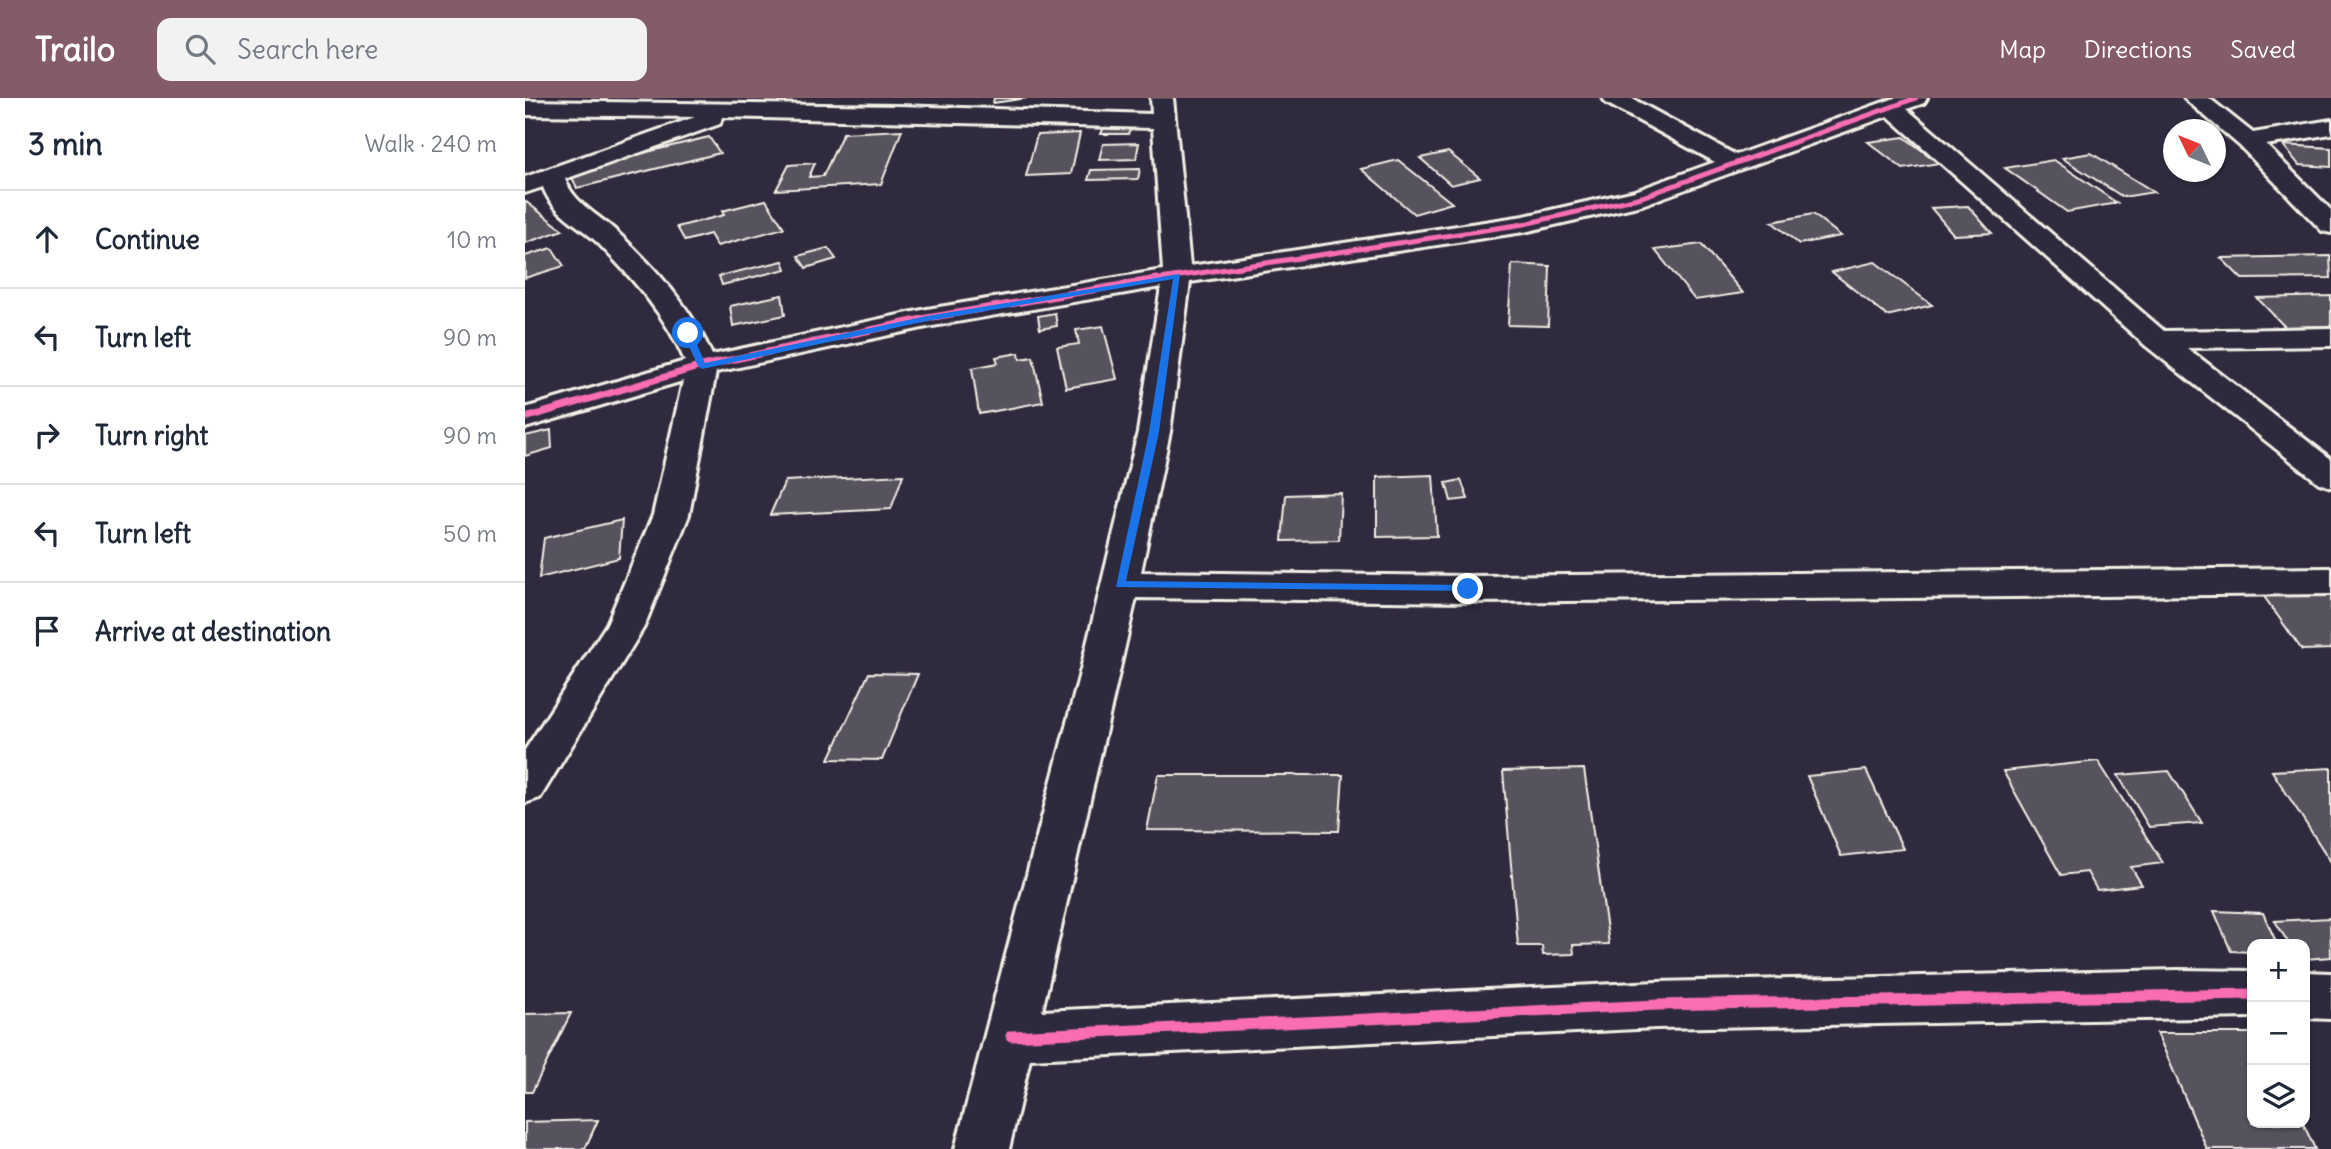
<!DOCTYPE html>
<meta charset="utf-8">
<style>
body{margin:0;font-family:Delius,sans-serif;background:#f2f2f3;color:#1f2937}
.controls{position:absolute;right:21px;bottom:21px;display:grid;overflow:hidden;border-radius:14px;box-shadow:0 2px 5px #0004}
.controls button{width:63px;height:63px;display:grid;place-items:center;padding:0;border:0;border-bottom:2px solid #e0e1e3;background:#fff;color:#1f2937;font:35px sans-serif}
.compass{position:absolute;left:1638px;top:21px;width:63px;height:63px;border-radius:50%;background:#fff;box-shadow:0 2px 5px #0004;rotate:313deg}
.stop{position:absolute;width:21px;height:21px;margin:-16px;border:5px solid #1a73e8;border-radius:50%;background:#fff}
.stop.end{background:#1a73e8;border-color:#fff;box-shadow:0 2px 7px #0008}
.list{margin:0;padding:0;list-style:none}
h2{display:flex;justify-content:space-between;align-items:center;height:91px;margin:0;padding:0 28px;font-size:30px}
h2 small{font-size:23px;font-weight:400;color:#747a83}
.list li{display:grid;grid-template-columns:46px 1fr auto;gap:21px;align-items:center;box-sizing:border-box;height:98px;padding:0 28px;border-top:2px solid #e0e1e3}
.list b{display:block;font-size:26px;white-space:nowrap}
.list em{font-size:23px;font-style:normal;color:#747a83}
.icon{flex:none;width:38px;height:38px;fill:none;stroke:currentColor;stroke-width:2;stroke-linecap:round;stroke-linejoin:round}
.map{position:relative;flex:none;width:1806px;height:1051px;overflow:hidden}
header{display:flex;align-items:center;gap:42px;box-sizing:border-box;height:98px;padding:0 35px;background:#845c67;color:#fff}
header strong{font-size:33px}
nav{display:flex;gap:38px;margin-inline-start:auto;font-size:24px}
.search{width:490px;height:63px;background:#f2f2f3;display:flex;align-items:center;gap:18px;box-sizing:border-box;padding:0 24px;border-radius:14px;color:#747a83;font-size:26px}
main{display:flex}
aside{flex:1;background:#fff}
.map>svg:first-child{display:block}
</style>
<header>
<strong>Trailo</strong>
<div class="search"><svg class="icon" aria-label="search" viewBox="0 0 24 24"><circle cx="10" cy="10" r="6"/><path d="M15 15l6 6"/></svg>Search here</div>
<nav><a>Map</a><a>Directions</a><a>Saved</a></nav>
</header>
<main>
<aside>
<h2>3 min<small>Walk · 240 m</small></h2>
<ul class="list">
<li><svg class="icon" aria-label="ahead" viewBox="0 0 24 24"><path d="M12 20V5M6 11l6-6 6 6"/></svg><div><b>Continue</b></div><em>10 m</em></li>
<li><svg class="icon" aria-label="left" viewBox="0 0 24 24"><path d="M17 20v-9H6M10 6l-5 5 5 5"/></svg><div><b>Turn left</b></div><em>90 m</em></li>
<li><svg class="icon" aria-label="right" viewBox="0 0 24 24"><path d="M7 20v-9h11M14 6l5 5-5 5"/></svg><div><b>Turn right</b></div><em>90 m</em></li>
<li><svg class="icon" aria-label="left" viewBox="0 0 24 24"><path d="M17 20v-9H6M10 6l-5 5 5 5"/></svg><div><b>Turn left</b></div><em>50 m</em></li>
<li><svg class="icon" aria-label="arrive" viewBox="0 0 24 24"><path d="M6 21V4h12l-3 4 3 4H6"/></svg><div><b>Arrive at destination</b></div></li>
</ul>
</aside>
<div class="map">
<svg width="1806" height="1051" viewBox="0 0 1806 1051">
<rect width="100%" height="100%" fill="#2f2a3d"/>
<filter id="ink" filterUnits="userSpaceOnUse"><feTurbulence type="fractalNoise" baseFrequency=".0143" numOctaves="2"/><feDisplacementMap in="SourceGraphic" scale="14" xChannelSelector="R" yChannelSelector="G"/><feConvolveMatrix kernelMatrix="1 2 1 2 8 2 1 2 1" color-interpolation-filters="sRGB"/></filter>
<g filter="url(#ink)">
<g fill="#56525f" stroke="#f4f1e8" stroke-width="2">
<polygon points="469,0 502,0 468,5"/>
<polygon points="579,29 606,29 603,36 576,36"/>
<polygon points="377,32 356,86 251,92 264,67 290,65 284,79 298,78 318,35"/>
<polygon points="555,35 546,76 501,78 512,37"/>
<polygon points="184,39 195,55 52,90 44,73"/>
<polygon points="1379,39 1414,65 1378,71 1343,44"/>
<polygon points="614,45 611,61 574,62 578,46"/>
<polygon points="1758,47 1806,50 1806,69 1774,67"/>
<polygon points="923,54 955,80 926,87 895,60"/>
<polygon points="1566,55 1629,94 1598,99 1537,60"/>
<polygon points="873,62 927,105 889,116 836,71"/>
<polygon points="1529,62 1592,105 1542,114 1480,70"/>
<polygon points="615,71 613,81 563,82 566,72"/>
<polygon points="241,102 259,130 192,148 185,136 160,143 152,129 199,117 197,113"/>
<polygon points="0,103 38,132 0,145"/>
<polygon points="1443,108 1467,135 1429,137 1406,110"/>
<polygon points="1288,116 1316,138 1274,146 1247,124"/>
<polygon points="1176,146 1218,195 1170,202 1130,152"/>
<polygon points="27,150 39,168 0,180 0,158"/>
<polygon points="303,150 311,161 281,170 273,158"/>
<polygon points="1805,158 1806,180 1717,181 1696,160"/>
<polygon points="258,163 261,171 197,187 194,178"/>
<polygon points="1350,164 1407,207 1362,218 1307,174"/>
<polygon points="987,166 1025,168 1023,228 983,227"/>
<polygon points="257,197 260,217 208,228 205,208"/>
<polygon points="1806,198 1806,228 1760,229 1732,200"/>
<polygon points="530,215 532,228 515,231 513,218"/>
<polygon points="578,228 592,281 541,290 532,249 554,246 551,232"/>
<polygon points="494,255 495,261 508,259 518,304 454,316 447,270 473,265 471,259"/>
<polygon points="26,332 27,350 0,358 0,338"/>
<polygon points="378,377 366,411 245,417 260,383"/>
<polygon points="908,377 912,438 852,439 852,379"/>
<polygon points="936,382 943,401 926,403 921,385"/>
<polygon points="816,395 814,442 757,443 761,397"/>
<polygon points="97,422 94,460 14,480 19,440"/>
<polygon points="1806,496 1806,551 1777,552 1738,497"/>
<polygon points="344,575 393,576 357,662 304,661"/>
<polygon points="1573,663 1638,765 1606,769 1617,787 1572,792 1562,774 1536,777 1478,673"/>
<polygon points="1806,670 1806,764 1747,673"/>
<polygon points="1059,671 1084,846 1048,847 1049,856 1018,857 1017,848 993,848 978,673"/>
<polygon points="1341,672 1378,751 1316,758 1282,678"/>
<polygon points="1644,673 1677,725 1624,729 1593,677"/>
<polygon points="633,677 818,677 814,733 622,732"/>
<polygon points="1689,813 1738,815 1752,846 1727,846 1727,854 1706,853"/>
<polygon points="1805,820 1806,859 1780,861 1780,846 1764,846 1750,823"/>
<polygon points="46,915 7,994 0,994 0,916"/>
<polygon points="1632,935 1727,935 1727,1025 1778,1025 1790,1051 1682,1051"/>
<polygon points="73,1022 60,1051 0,1051 0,1024"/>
</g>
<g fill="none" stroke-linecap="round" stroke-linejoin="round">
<defs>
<g id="minor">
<path d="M626,0H648L665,168L999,118L1110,93L1190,64L1081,5L1078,0H1106L1211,57L1370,0H1402L1399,5L1382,11L1639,233L1806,230V248L1662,250L1806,361V389L1794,385L1621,248L1363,18L1117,107L999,134L665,184L645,334L616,474L943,478L1806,470V496L943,504L611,500L517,913L1132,884L1653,872L1727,873V919L1132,930L505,961L484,1051H430L556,571L613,334L636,189L402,229L191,274L164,417L119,529L15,700L0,705V652L82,526L128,417L158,283L0,330V310L160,263C141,218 108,181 74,146C55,127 27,115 18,89L0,95V79L170,19L0,17V3L373,8L627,16ZM197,19L628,30L638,172L402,211L187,257C167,210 129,168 92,134C73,116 49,106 40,81L195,26Z"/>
<polygon points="1659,0 1684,0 1728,35 1806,22 1806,36 1741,47 1806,112 1806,135 1797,133 1715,48"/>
<polygon points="1780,874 1806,875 1806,921 1780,920"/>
</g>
</defs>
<use href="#minor" stroke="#f4f1e8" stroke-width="6"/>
<use href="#minor" fill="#2f2a3d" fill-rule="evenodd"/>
<defs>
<polyline id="cycleway-far2" points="622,183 999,126 1117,99 1391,0"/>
<polyline id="cycleway-far1" points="0,320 177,268 402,220 632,181"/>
<polyline id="cycleway" points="486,938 1132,907 1727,896"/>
</defs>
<use href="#cycleway-far2" stroke="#2f2a3d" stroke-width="8"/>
<use href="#cycleway-far1" stroke="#2f2a3d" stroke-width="10"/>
<use href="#cycleway" stroke="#2f2a3d" stroke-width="16"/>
<use href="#cycleway-far2" stroke="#f96db3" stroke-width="5"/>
<use href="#cycleway-far1" stroke="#f96db3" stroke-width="7"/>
<use href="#cycleway" stroke="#f96db3" stroke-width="11"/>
</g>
</g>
<polygon fill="#1a73e8" points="655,176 634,334 601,483 943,487 948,491 947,493 591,489 624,334 648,181 402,223 177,271 173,268 158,235 166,233 180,265 402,218"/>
</svg>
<div class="controls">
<button>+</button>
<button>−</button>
<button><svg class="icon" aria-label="layers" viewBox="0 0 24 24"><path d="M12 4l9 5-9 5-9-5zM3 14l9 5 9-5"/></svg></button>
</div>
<svg class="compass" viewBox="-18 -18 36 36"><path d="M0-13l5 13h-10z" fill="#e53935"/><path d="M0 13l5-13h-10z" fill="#747a83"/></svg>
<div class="stop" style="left:163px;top:235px"></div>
<div class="stop end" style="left:943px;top:491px"></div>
</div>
</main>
